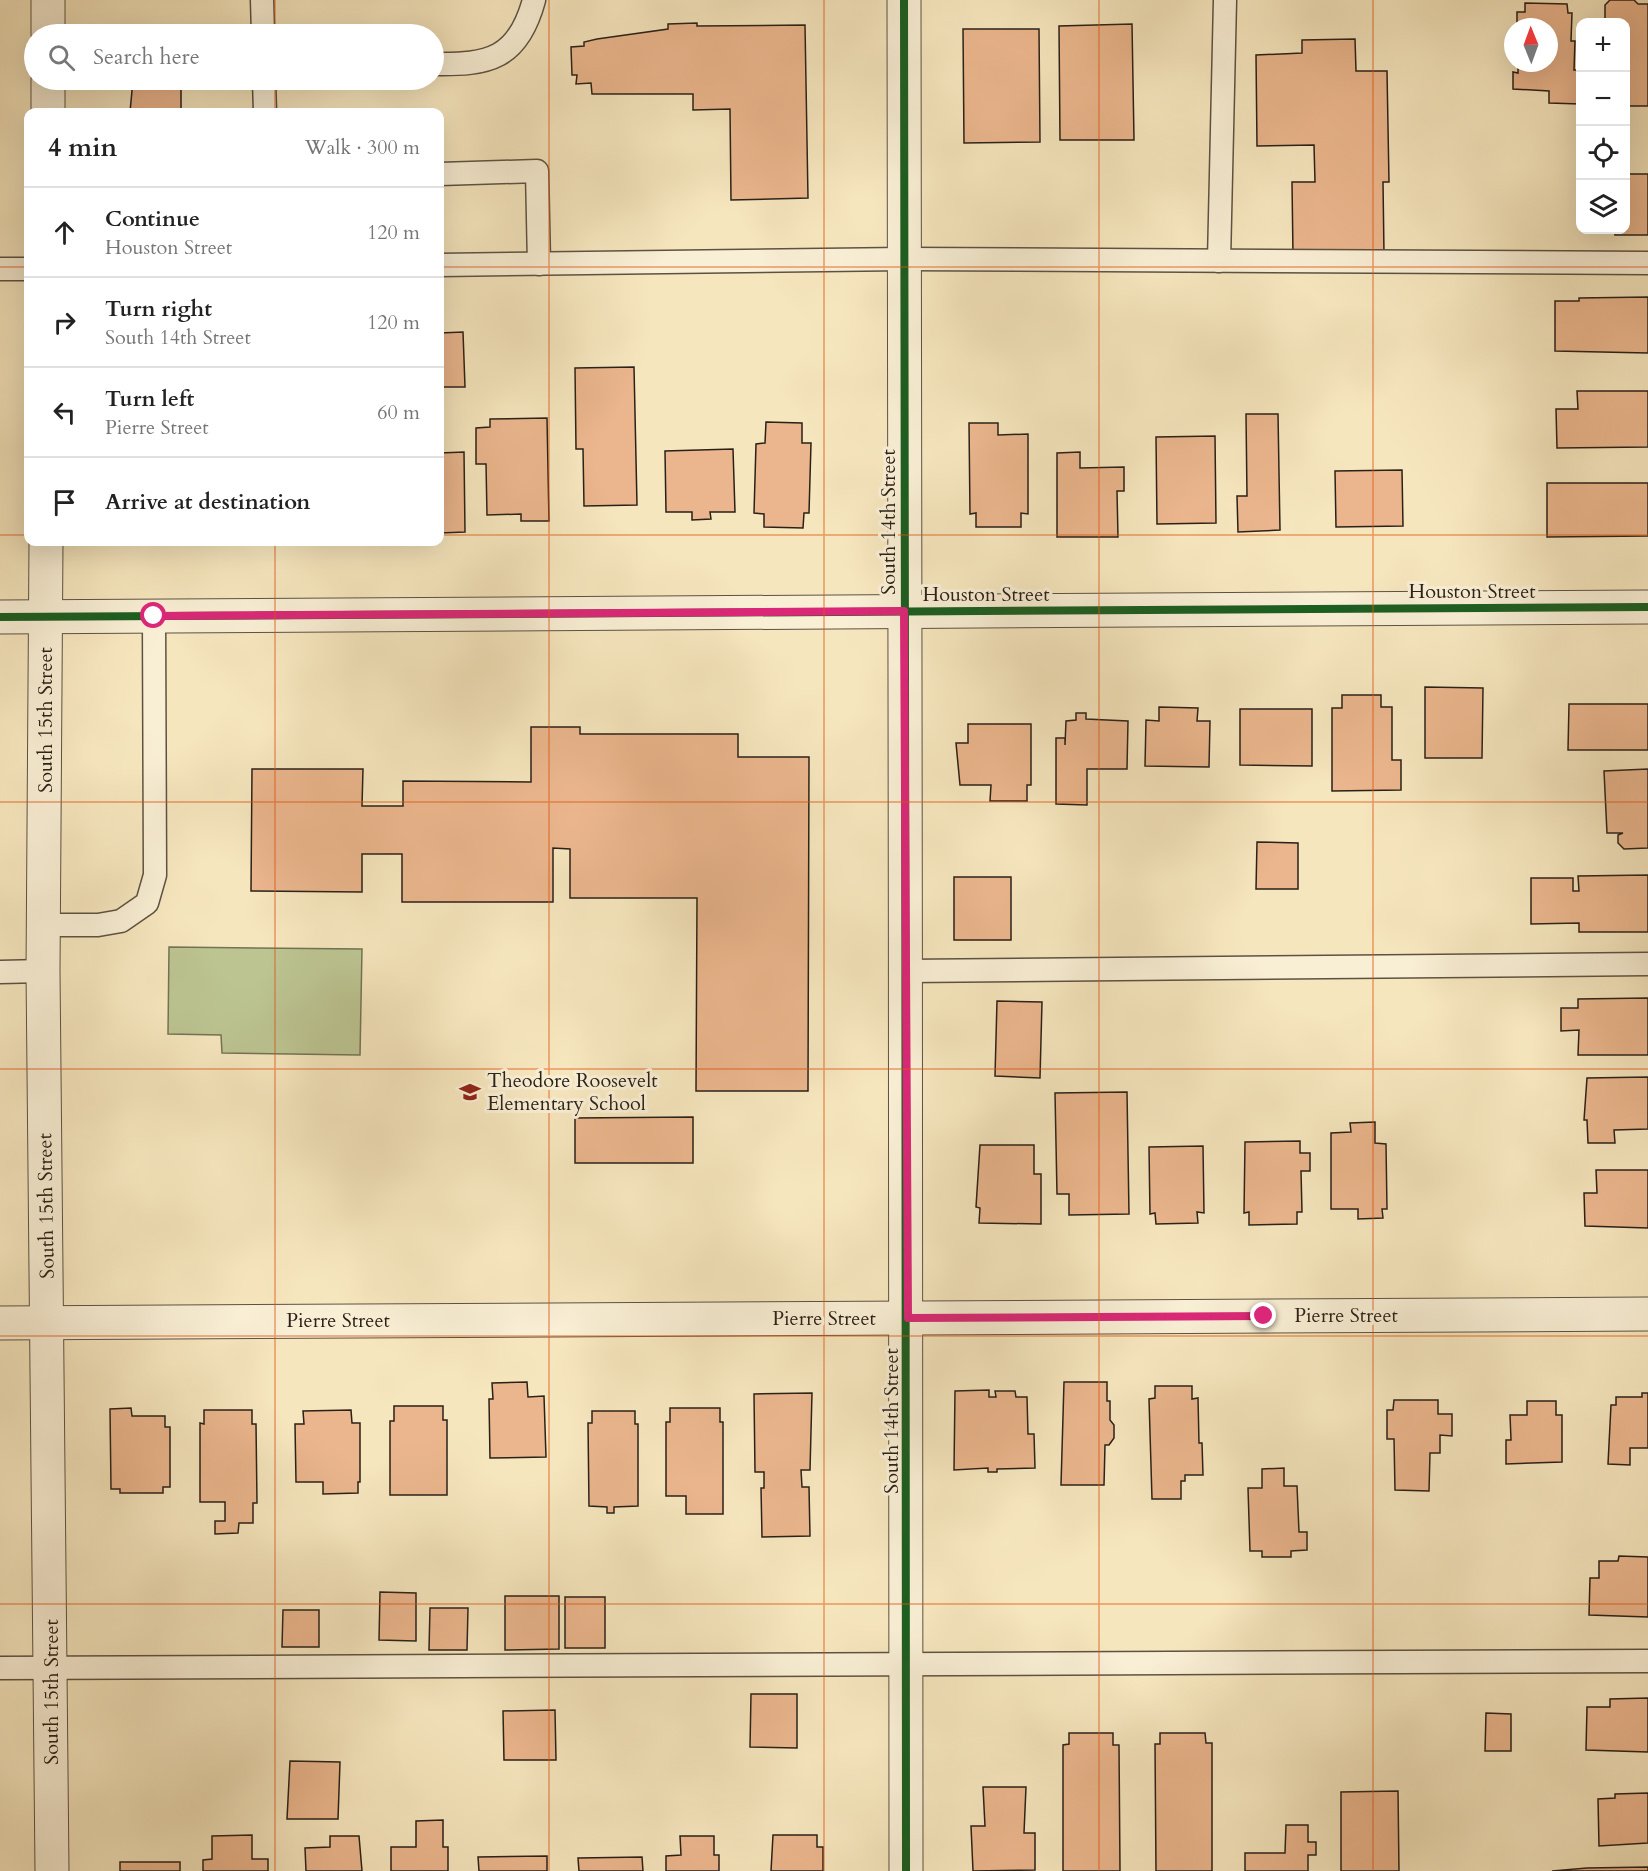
<!DOCTYPE html>
<meta charset="utf-8">
<style>
body{margin:0;font-family:Cardo,serif;background:#f6f6f6;color:#222}
.controls{position:absolute;right:18px;top:18px;display:grid;overflow:hidden;border-radius:12px;box-shadow:0 6px 24px #0002}
.controls button{width:54px;height:54px;display:grid;place-items:center;padding:0;border:0;border-bottom:2px solid #e0e0e0;background:#fff;color:#222;font:30px sans-serif}
.compass{position:absolute;left:1504px;top:18px;width:54px;height:54px;border-radius:50%;background:#fff;box-shadow:0 6px 24px #0002;rotate:359deg}
.stop{position:absolute;width:18px;height:18px;margin:-14px;border:4px solid #db2777;border-radius:50%;background:#fff}
.stop.end{background:#db2777;border-color:#fff;box-shadow:0 2px 6px #0008}
.list{margin:0;padding:0;list-style:none}
h2{display:flex;justify-content:space-between;align-items:center;height:78px;margin:0;padding:0 24px;font-size:26px}
h2 small{font-size:20px;font-weight:400;color:#767676}
.list li{display:grid;grid-template-columns:39px 1fr auto;gap:18px;align-items:center;box-sizing:border-box;height:90px;padding:0 24px;border-top:2px solid #e0e0e0}
.list b{display:block;font-size:22px;white-space:nowrap}
.list p{margin:0;font-size:20px;white-space:nowrap;color:#767676}
.list em{font-size:20px;font-style:normal;color:#767676}
.icon{flex:none;width:33px;height:33px;fill:none;stroke:currentColor;stroke-width:2;stroke-linecap:round;stroke-linejoin:round}
.map{position:relative;flex:none;width:1648px;height:1871px;overflow:hidden}
.search{position:absolute;background:#fff;box-shadow:0 6px 24px #0002;left:24px;top:24px;width:420px;height:66px;display:flex;align-items:center;gap:15px;box-sizing:border-box;padding:0 21px;border-radius:33px;color:#767676;font-size:22px}
.panel{position:absolute;background:#fff;box-shadow:0 6px 24px #0002;left:24px;top:108px;width:420px;height:438px;border-radius:12px}
.map>svg:first-child{display:block}
</style>
<div class="map">
<svg width="1648" height="1871" viewBox="0 0 1648 1871">
<rect width="100%" height="100%" fill="#f6e6be"/>
<filter id="stains"><feTurbulence type="fractalNoise" baseFrequency=".00333" numOctaves="4"/><feColorMatrix values="0 0 0 0 .2 0 0 0 0 .09 0 0 0 0 .02 0 0 0 .5 -.17"/></filter>
<radialGradient id="worn" r=".72"><stop offset=".6" stop-color="#630" stop-opacity="0"/><stop offset="1" stop-color="#630" stop-opacity=".3"/></radialGradient>
<polygon fill="#bcc592" stroke="#737355" stroke-width="1.5" points="169,947 362,949 360,1055 222,1053 221,1035 168,1034"/>
<g fill="#ebb68d" stroke="#2a2118" stroke-width="1.5">
<polygon points="1610,0 1634,0 1638,4 1648,4 1648,106 1626,106 1626,22 1605,22 1605,5"/>
<polygon points="1525,3 1567,4 1568,13 1572,13 1571,41 1575,41 1574,70 1580,70 1580,104 1549,103 1549,91 1513,89 1513,72 1518,73 1518,63 1549,63 1549,27 1517,27 1517,12 1525,12"/>
<polygon points="697,23 697,26 805,25 808,198 731,200 730,109 693,110 693,94 592,94 591,83 576,84 577,75 572,75 571,47 584,46 584,42 597,39 668,29 668,24"/>
<polygon points="1132,24 1134,140 1060,140 1059,26"/>
<polygon points="963,29 1039,29 1040,142 964,143"/>
<polygon points="155,31 182,31 182,34 154,34"/>
<polygon points="1355,39 1356,71 1387,71 1389,182 1383,182 1384,253 1293,255 1292,182 1315,182 1314,145 1257,146 1256,55 1302,53 1302,40"/>
<polygon points="133,80 181,80 181,112 130,112"/>
<polygon points="1626,174 1648,174 1648,235 1615,235 1615,230 1626,230"/>
<polygon points="1648,297 1648,353 1555,351 1555,301 1579,301 1579,298"/>
<polygon points="463,332 465,387 440,387 440,333"/>
<polygon points="634,367 637,505 584,506 583,449 576,449 575,368"/>
<polygon points="1577,391 1648,391 1648,447 1557,448 1556,409 1578,409"/>
<polygon points="1246,414 1278,414 1280,530 1238,532 1237,496 1247,496"/>
<polygon points="547,418 549,521 521,521 521,514 487,515 486,464 476,464 476,428 490,427 490,419"/>
<polygon points="766,422 802,423 802,443 811,443 809,513 804,513 803,528 764,527 764,514 754,513 756,444 765,443"/>
<polygon points="969,423 998,423 998,435 1028,434 1028,514 1021,513 1021,527 976,527 976,513 970,514"/>
<polygon points="1215,436 1216,523 1157,524 1156,437"/>
<polygon points="733,449 735,512 710,512 711,519 692,520 692,512 666,512 665,451"/>
<polygon points="464,452 465,532 440,533 440,453"/>
<polygon points="1080,452 1080,468 1124,467 1124,491 1117,491 1118,537 1057,537 1057,453"/>
<polygon points="1402,470 1403,526 1336,527 1335,471"/>
<polygon points="1547,483 1648,483 1648,536 1547,537"/>
<polygon points="1425,687 1483,688 1482,758 1425,758"/>
<polygon points="1342,695 1381,695 1381,707 1392,707 1392,760 1401,760 1401,790 1332,791 1332,708 1342,708"/>
<polygon points="1569,704 1648,704 1648,750 1568,750"/>
<polygon points="1159,707 1198,708 1197,721 1210,721 1209,767 1145,766 1146,720 1159,721"/>
<polygon points="1240,709 1312,709 1312,766 1240,765"/>
<polygon points="1076,713 1086,713 1086,719 1128,721 1127,769 1087,769 1087,805 1056,804 1056,738 1065,738 1065,745 1066,721 1076,720"/>
<polygon points="968,724 1031,724 1031,785 1027,785 1027,801 990,801 991,785 960,785 956,743 968,743"/>
<polygon points="531,727 580,727 580,734 738,734 738,757 809,757 808,1091 696,1091 697,898 570,898 570,849 553,848 553,902 402,902 402,854 362,854 362,892 251,891 252,769 363,769 362,806 403,806 403,781 531,782"/>
<polygon points="1648,769 1648,848 1624,849 1618,843 1618,835 1623,833 1607,833 1604,771"/>
<polygon points="1257,842 1298,843 1298,889 1256,889"/>
<polygon points="1648,875 1648,932 1579,932 1579,923 1531,924 1531,878 1573,878 1573,891 1579,891 1578,876"/>
<rect x="954" y="877" width="57" height="63"/>
<polygon points="1648,998 1648,1055 1578,1055 1579,1030 1561,1031 1561,1008 1578,1008 1578,999"/>
<polygon points="997,1001 1042,1002 1040,1078 995,1076"/>
<polygon points="1648,1077 1648,1129 1614,1130 1615,1143 1588,1143 1587,1120 1584,1120 1587,1078"/>
<polygon points="1127,1092 1129,1214 1069,1215 1069,1194 1057,1194 1055,1093"/>
<polygon points="693,1117 693,1163 575,1163 575,1118"/>
<polygon points="1375,1122 1375,1143 1386,1144 1387,1209 1382,1209 1383,1218 1358,1219 1358,1209 1331,1209 1331,1133 1351,1132 1350,1123"/>
<polygon points="1300,1141 1300,1153 1310,1153 1310,1171 1301,1171 1302,1212 1297,1212 1297,1224 1249,1225 1249,1212 1244,1213 1245,1142"/>
<polygon points="980,1145 1034,1145 1034,1174 1041,1174 1041,1224 979,1223 980,1208 976,1207"/>
<polygon points="1203,1146 1204,1213 1197,1212 1198,1223 1156,1224 1155,1213 1150,1214 1149,1147"/>
<polygon points="1596,1170 1648,1170 1648,1228 1585,1226 1584,1193 1597,1193"/>
<polygon points="527,1382 528,1397 544,1396 546,1457 490,1458 489,1399 493,1399 492,1383"/>
<polygon points="1064,1382 1107,1382 1107,1401 1110,1401 1110,1420 1114,1425 1114,1438 1109,1445 1105,1445 1104,1485 1061,1485"/>
<polygon points="1155,1386 1192,1386 1192,1399 1198,1398 1199,1443 1202,1443 1203,1475 1185,1475 1185,1481 1181,1481 1181,1499 1152,1499 1149,1399 1155,1398"/>
<polygon points="989,1390 989,1397 996,1397 995,1391 1015,1391 1016,1397 1027,1397 1028,1434 1034,1434 1035,1468 997,1469 997,1472 988,1472 988,1468 954,1470 955,1391"/>
<polygon points="812,1393 810,1470 801,1470 802,1487 809,1487 810,1536 762,1537 761,1488 764,1488 764,1472 755,1472 754,1394"/>
<polygon points="1642,1393 1648,1393 1648,1448 1630,1448 1630,1465 1608,1464 1611,1405 1616,1405 1616,1397 1642,1397"/>
<polygon points="1394,1400 1438,1400 1438,1414 1452,1414 1452,1436 1440,1435 1440,1453 1430,1453 1429,1491 1395,1490 1394,1439 1387,1439 1387,1410 1393,1410"/>
<polygon points="1527,1401 1556,1401 1556,1415 1562,1415 1562,1462 1506,1464 1506,1440 1511,1440 1510,1415 1527,1415"/>
<polygon points="394,1406 443,1406 443,1420 447,1420 447,1495 390,1495 390,1421 394,1421"/>
<polygon points="131,1408 132,1416 165,1416 165,1427 170,1427 170,1487 163,1487 163,1493 120,1493 120,1489 111,1489 110,1409"/>
<polygon points="670,1408 720,1408 720,1422 723,1422 723,1514 686,1514 686,1496 666,1496 666,1422 670,1422"/>
<polygon points="204,1410 252,1410 252,1424 256,1424 257,1503 253,1503 253,1523 239,1523 238,1533 215,1534 215,1521 225,1521 225,1502 200,1502 200,1423 204,1424"/>
<polygon points="351,1410 352,1423 360,1423 360,1482 358,1482 358,1493 323,1494 323,1482 296,1482 295,1424 304,1424 303,1411"/>
<polygon points="592,1411 635,1411 635,1424 638,1424 638,1506 614,1507 614,1513 607,1513 607,1507 589,1506 588,1423 592,1423"/>
<polygon points="1284,1468 1284,1486 1297,1486 1299,1532 1307,1532 1307,1550 1291,1551 1291,1557 1262,1557 1262,1551 1250,1551 1248,1488 1262,1488 1262,1469"/>
<polygon points="1619,1556 1648,1557 1648,1617 1589,1615 1590,1578 1599,1578 1599,1561 1618,1561"/>
<polygon points="380,1592 416,1593 416,1641 379,1640"/>
<polygon points="505,1596 559,1596 559,1649 505,1650"/>
<rect x="565" y="1597" width="40" height="51"/>
<polygon points="430,1608 468,1608 467,1650 429,1650"/>
<polygon points="283,1610 319,1610 319,1647 282,1647"/>
<polygon points="751,1694 797,1694 797,1748 750,1747"/>
<polygon points="1648,1698 1648,1752 1586,1750 1587,1707 1610,1707 1610,1699"/>
<polygon points="555,1710 556,1760 504,1760 503,1711"/>
<polygon points="1486,1713 1511,1714 1511,1751 1485,1751"/>
<polygon points="1069,1733 1113,1733 1113,1745 1119,1745 1120,1871 1063,1871 1063,1745 1069,1744"/>
<polygon points="1160,1733 1205,1733 1206,1743 1212,1743 1212,1871 1156,1871 1155,1744 1160,1744"/>
<polygon points="290,1761 340,1762 338,1819 287,1819"/>
<polygon points="983,1787 1026,1787 1024,1833 1035,1833 1035,1870 973,1871 971,1826 985,1826"/>
<polygon points="1398,1791 1399,1871 1341,1871 1341,1792"/>
<polygon points="1648,1793 1648,1843 1599,1846 1598,1799 1615,1798 1615,1794"/>
<polygon points="443,1820 443,1847 448,1847 448,1871 391,1871 391,1847 416,1847 416,1821"/>
<polygon points="1286,1825 1308,1825 1308,1842 1316,1842 1316,1855 1308,1855 1308,1871 1245,1871 1245,1853 1285,1853"/>
<polygon points="252,1835 252,1859 268,1859 268,1871 203,1871 203,1860 212,1859 212,1836"/>
<polygon points="773,1835 817,1835 817,1847 823,1847 823,1871 771,1871"/>
<polygon points="330,1836 359,1836 362,1871 306,1871 305,1848 330,1847"/>
<polygon points="680,1836 714,1836 714,1855 719,1855 719,1871 666,1871 666,1856 681,1855"/>
<polygon points="547,1856 547,1871 479,1871 478,1857"/>
<polygon points="642,1857 643,1871 579,1871 578,1858"/>
<rect x="120" y="1862" width="60" height="9"/>
<polygon points="1648,1867 1648,1871 1552,1871 1587,1868"/>
</g>
<g fill="none" stroke-linecap="round" stroke-linejoin="round">
<defs>
<g id="service">
<polyline points="262,0 263,34"/>
<path d="M434,64C489,65 518,59 534,0"/>
<polyline points="264,80 265,112"/>
<polyline points="440,174 537,171 539,264"/>
<polyline points="1219,261 1225,0"/>
<polyline points="440,265 904,259 1648,263"/>
<polyline points="0,269 28,269"/>
<polyline points="44,925 98,925 121,921 147,903 155,875 154,616"/>
<polyline points="906,971 1648,964"/>
<polyline points="0,972 43,971"/>
<polyline points="0,1668 1648,1661"/>
</g>
<g id="minor">
<path d="M904,0C904,624 907,1247 906,1871"/>
<polyline points="48,34 48,0"/>
<polyline points="48,112 48,80"/>
<polyline points="46,542 43,971 52,1871"/>
<polyline points="0,617 1648,607"/>
<polyline points="0,1323 1648,1314"/>
</g>
</defs>
<use href="#service" stroke="#5d5242" stroke-width="25"/>
<use href="#minor" stroke="#5d5242" stroke-width="35"/>
<use href="#service" stroke="#f9efd5" stroke-width="22"/>
<use href="#minor" stroke="#f9efd5" stroke-width="33"/>
<defs>
<g id="cycleway">
<path d="M904,0C904,624 907,1247 906,1871"/>
<polyline points="0,617 1648,607"/>
</g>
</defs>
<use href="#cycleway" stroke="#f9efd5" stroke-width="11"/>
<use href="#cycleway" stroke="#1b5e20" stroke-width="8"/>
</g>
<g fill="none" stroke-linecap="round" stroke-linejoin="round">
<polyline stroke="#db2777" stroke-width="8" points="154,616 904,611 908,1318 1264,1316"/>
</g>
<path fill="none" stroke="#de560d" stroke-width="1.5" stroke-opacity="0.55" d="M275,0V34M549,0V1871M824,0V1871M1099,0V1871M1373,0V1871M275,80V112M0,267H28M440,267H1648M0,535H28M440,535H1648M275,542V1871M0,802H1648M0,1069H1648M0,1336H1648M0,1604H1648"/>
<defs>
<symbol id="school-bare" viewBox="-9 -9 18 18"><path d="M0-5L7-2L0 1L-7-2ZM-4 1L0 2.5L4 1V4Q0 6-4 4Z" fill="#8f2418" stroke="#f9efd5" stroke-width="2.5" paint-order="stroke"/></symbol>
</defs>
<g fill-rule="evenodd">
<use href="#school-bare" x="455" y="1077" width="30" height="30"/>
</g>
<g text-anchor="middle" dominant-baseline="central" stroke-width="6" stroke-linejoin="round" paint-order="stroke">
<g font-size="20" fill="#2a2118" stroke="#f9efd5">
<text transform="translate(888 522) rotate(-90)">South 14th Street</text>
<text x="1472" y="591">Houston Street</text>
<text x="986" y="594">Houston Street</text>
<text transform="translate(45 720) rotate(-90)">South 15th Street</text>
<text transform="translate(46 1206) rotate(-91)">South 15th Street</text>
<text x="1346" y="1315">Pierre Street</text>
<text x="824" y="1318">Pierre Street</text>
<text x="338" y="1320">Pierre Street</text>
<text transform="translate(891 1421) rotate(-90)">South 14th Street</text>
<text transform="translate(51 1692) rotate(-90)">South 15th Street</text>
</g>
<g font-size="20" fill="#2a2118" stroke="#f9efd5" text-anchor="start">
<text x="487" y="1080">Theodore Roosevelt<tspan x="487" dy="23">Elementary School</tspan></text>
</g>
</g>
<rect width="100%" height="100%" filter="url(#stains)"/>
<rect width="100%" height="100%" fill="url(#worn)"/>
</svg>
<div class="controls">
<button>+</button>
<button>−</button>
<button><svg class="icon" aria-label="locate" viewBox="0 0 24 24"><circle cx="12" cy="12" r="6"/><path d="M12 2v4M12 18v4M2 12h4M18 12h4"/></svg></button>
<button><svg class="icon" aria-label="layers" viewBox="0 0 24 24"><path d="M12 4l9 5-9 5-9-5zM3 14l9 5 9-5"/></svg></button>
</div>
<svg class="compass" viewBox="-18 -18 36 36"><path d="M0-13l5 13h-10z" fill="#e53935"/><path d="M0 13l5-13h-10z" fill="#767676"/></svg>
<div class="stop" style="left:154px;top:616px"></div>
<div class="stop end" style="left:1264px;top:1316px"></div>
<div class="search"><svg class="icon" aria-label="search" viewBox="0 0 24 24"><circle cx="10" cy="10" r="6"/><path d="M15 15l6 6"/></svg>Search here</div>
<section class="panel">
<h2>4 min<small>Walk · 300 m</small></h2>
<ul class="list">
<li><svg class="icon" aria-label="ahead" viewBox="0 0 24 24"><path d="M12 20V5M6 11l6-6 6 6"/></svg><div><b>Continue</b><p>Houston Street</p></div><em>120 m</em></li>
<li><svg class="icon" aria-label="right" viewBox="0 0 24 24"><path d="M7 20v-9h11M14 6l5 5-5 5"/></svg><div><b>Turn right</b><p>South 14th Street</p></div><em>120 m</em></li>
<li><svg class="icon" aria-label="left" viewBox="0 0 24 24"><path d="M17 20v-9H6M10 6l-5 5 5 5"/></svg><div><b>Turn left</b><p>Pierre Street</p></div><em>60 m</em></li>
<li><svg class="icon" aria-label="arrive" viewBox="0 0 24 24"><path d="M6 21V4h12l-3 4 3 4H6"/></svg><div><b>Arrive at destination</b></div></li>
</ul>
</section>
</div>
